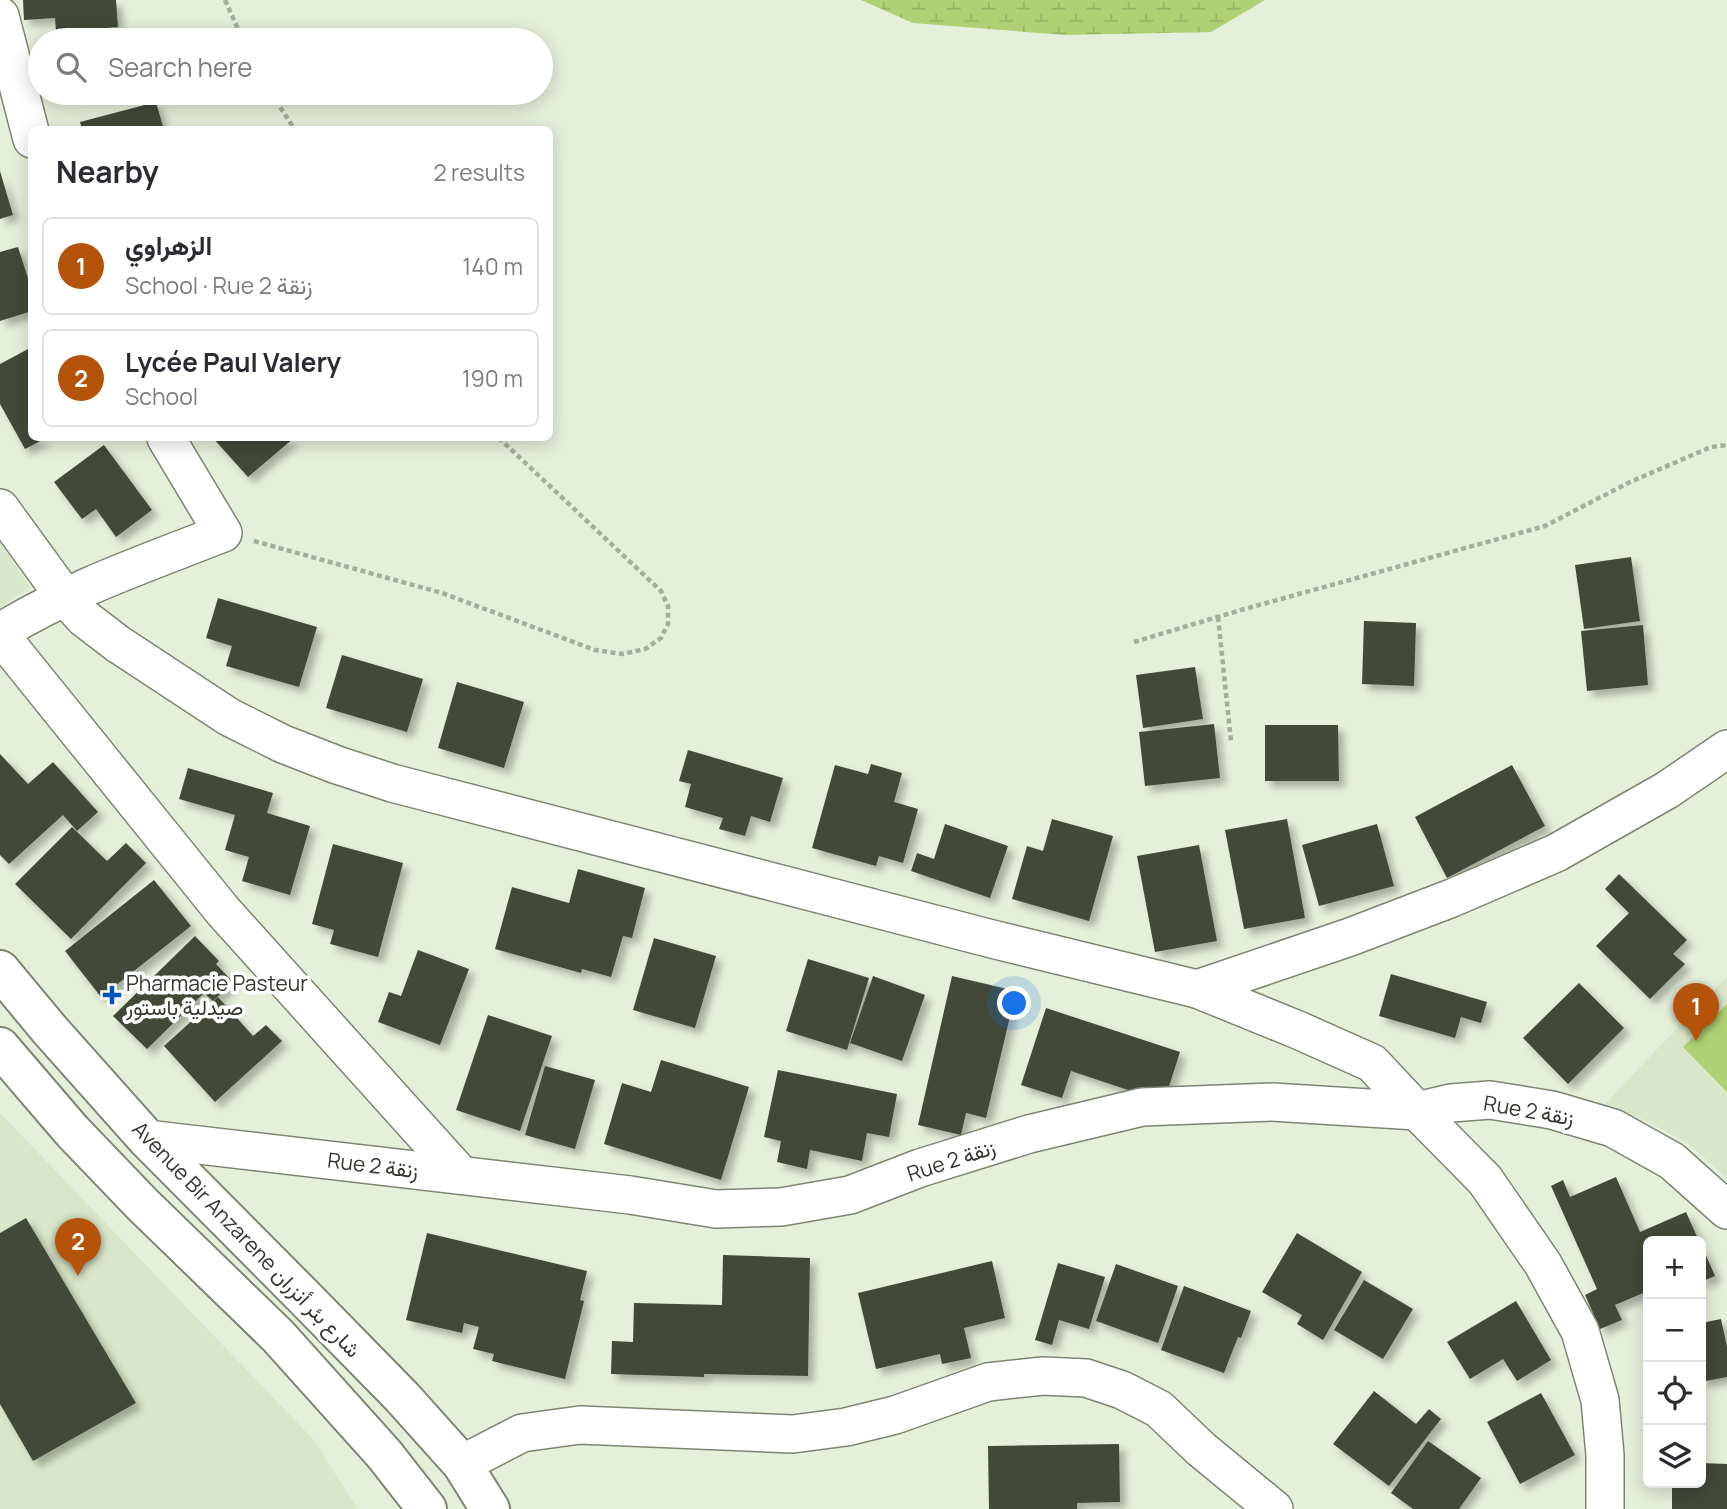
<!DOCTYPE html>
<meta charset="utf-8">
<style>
body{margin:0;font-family:Manrope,Vazirmatn,sans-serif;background:#f7f7f7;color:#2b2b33}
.controls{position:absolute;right:21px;bottom:21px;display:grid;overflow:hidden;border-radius:10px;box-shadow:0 4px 18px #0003}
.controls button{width:63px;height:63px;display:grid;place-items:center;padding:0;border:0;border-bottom:2px solid #e1e1e2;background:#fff;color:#2b2b33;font:35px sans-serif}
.you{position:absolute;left:1015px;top:1004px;width:24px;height:24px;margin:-18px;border:5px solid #fff;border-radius:50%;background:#1a73e8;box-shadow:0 0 0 10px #1a73e833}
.badge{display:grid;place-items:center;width:46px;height:46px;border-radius:50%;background:#b45309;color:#fff;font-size:23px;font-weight:700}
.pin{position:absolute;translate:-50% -58px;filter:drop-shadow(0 2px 4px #0008)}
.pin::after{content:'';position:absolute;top:37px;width:24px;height:21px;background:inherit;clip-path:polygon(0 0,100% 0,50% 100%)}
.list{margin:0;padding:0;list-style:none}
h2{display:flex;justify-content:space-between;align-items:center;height:91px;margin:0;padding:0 28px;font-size:30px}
h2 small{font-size:23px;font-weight:400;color:#7c7c81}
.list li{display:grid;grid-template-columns:46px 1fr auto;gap:21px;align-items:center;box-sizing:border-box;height:98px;margin:0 14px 14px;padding:0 14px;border:2px solid #e1e1e2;border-radius:10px}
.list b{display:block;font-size:26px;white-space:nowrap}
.list p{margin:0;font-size:23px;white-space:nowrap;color:#7c7c81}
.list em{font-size:23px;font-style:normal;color:#7c7c81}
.icon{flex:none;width:38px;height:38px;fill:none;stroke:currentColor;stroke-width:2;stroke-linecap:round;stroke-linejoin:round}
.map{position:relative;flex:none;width:1727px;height:1509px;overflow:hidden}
.search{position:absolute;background:#fff;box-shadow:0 4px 18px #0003;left:28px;top:28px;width:525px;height:77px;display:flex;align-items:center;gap:18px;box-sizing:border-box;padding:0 24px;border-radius:38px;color:#7c7c81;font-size:26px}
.panel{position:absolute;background:#fff;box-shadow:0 4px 18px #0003;left:28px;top:126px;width:525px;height:315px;border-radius:10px}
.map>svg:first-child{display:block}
</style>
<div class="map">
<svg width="1727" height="1509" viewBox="0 0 1727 1509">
<defs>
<pattern id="wetland-marsh" width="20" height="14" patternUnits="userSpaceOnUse" patternTransform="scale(1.75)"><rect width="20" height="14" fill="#afd075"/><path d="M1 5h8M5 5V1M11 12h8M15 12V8" fill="none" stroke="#97b366"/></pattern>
<filter id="shadow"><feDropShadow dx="6" dy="6" stdDeviation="3.5" flood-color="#0004"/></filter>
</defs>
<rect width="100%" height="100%" fill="#e6efda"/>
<g fill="#dae6c9">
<polygon points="0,543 30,587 0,608"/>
<polygon points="1727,976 1727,1178 1686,1142 1644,1120 1603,1106"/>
<polygon points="0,1113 313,1439 358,1509 0,1509"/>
</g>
<polygon fill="#afd075" points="1727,1004 1727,1092 1683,1047"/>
<polygon fill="url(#wetland-marsh)" points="861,0 1265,0 1211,32 1065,35 913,23"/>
<g fill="#434a39" filter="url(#shadow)">
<polygon points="23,0 116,0 118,27 56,32 55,18 24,20"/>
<polygon points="156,102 164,130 82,130 80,122"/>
<polygon points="0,171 13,215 0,219"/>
<polygon points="18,247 32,291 32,311 0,321 0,252"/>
<polygon points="32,347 32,438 46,438 25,449 0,404 0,364"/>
<polygon points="213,438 294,438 248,477"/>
<polygon points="104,445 152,510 116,537 96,509 82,519 54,482"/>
<polygon points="1631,557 1640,621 1584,629 1575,565"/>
<polygon points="218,598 317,627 299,687 226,666 232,646 206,638"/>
<polygon points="1364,621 1416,623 1414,686 1362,684"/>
<polygon points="1643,625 1648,685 1587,691 1581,631"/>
<polygon points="342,655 423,679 407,732 326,708"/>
<polygon points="1195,667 1203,719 1143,728 1136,675"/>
<polygon points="457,682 524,702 504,768 438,748"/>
<polygon points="1214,724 1220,778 1145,786 1139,732"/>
<polygon points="1265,725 1338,725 1339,781 1265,781"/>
<polygon points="688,750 783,778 770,822 751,816 745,836 719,829 723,818 685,807 691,784 679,781"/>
<polygon points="0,754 28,784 53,762 98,812 77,831 63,815 9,864 0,855"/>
<polygon points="871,764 902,773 894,802 918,809 903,863 879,856 876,866 812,848 835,765 868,774"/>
<polygon points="1512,765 1545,826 1447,878 1415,817"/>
<polygon points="188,768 273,793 267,813 310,826 290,895 242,881 249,857 225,850 235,815 179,799"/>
<polygon points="1052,819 1113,836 1089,921 1012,899 1027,846 1043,851"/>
<polygon points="1287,819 1305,918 1244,929 1225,830"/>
<polygon points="945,824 1008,846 990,898 911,871 917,853 934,859"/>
<polygon points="1377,824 1394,886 1319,906 1302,845"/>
<polygon points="72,827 107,861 126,843 146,863 71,939 15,884"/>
<polygon points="333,844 403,863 378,957 330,944 334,930 312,924"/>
<polygon points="1199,845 1217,941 1155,952 1137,856"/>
<polygon points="578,869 645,888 632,938 623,936 611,977 582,969 581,973 495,949 512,887 569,903"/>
<polygon points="1619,874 1687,940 1673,954 1685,964 1650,999 1596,946 1629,913 1605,889"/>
<polygon points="154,880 191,926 101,997 65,951"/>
<polygon points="195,936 219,961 216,964 233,982 213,1001 204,993 147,1049 113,1016"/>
<polygon points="654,938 716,956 695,1028 633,1010"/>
<polygon points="418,950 469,969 440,1045 378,1022 389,992 401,996"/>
<polygon points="808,959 869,978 847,1050 786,1031"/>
<polygon points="1391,974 1487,1002 1481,1023 1461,1017 1455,1038 1379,1016"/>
<polygon points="873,976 925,995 902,1061 850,1043"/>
<polygon points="952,976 1016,991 986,1118 966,1113 961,1135 918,1125"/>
<polygon points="1579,983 1624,1028 1568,1084 1523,1038"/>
<polygon points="218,997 253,1036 266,1025 282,1041 215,1102 164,1046"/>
<polygon points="1046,1008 1180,1052 1164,1102 1071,1071 1062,1098 1021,1085"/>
<polygon points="488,1015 552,1036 520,1131 456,1110"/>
<polygon points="661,1060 749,1087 721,1180 604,1144 622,1083 651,1092"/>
<polygon points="545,1066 595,1080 575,1149 525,1135"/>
<polygon points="778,1070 897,1094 889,1137 867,1133 862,1161 810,1150 807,1169 777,1162 781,1141 764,1137"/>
<polygon points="1616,1177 1640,1232 1686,1212 1699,1241 1648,1241 1648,1291 1615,1305 1622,1320 1600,1329 1585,1295 1597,1289 1551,1186 1563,1180 1570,1197"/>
<polygon points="26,1218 136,1403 33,1461 0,1404 0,1233"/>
<polygon points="427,1233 587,1271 580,1300 584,1301 565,1379 492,1361 494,1354 473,1349 479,1327 464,1323 462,1333 406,1320"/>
<polygon points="1297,1233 1362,1272 1323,1340 1297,1324 1302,1315 1262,1292"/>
<polygon points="1701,1244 1715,1276 1701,1282"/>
<polygon points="723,1255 810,1258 808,1376 704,1374 704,1377 611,1374 612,1341 633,1342 634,1303 722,1305"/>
<polygon points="992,1261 1005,1318 964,1328 971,1358 942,1364 940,1354 876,1369 858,1293"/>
<polygon points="1058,1263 1105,1277 1089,1329 1059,1320 1052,1345 1035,1340"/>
<polygon points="1116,1264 1178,1286 1158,1343 1096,1321"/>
<polygon points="1364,1280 1413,1309 1383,1359 1334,1330"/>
<polygon points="1184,1286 1251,1311 1241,1338 1238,1337 1224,1373 1161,1350"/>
<polygon points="1516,1301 1551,1360 1517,1381 1503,1359 1470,1379 1447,1342"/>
<polygon points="1721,1319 1727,1347 1727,1377 1701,1382 1701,1323"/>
<polygon points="1374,1391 1416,1424 1429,1409 1441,1419 1389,1486 1333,1444"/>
<polygon points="1541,1393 1575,1455 1520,1484 1487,1422"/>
<polygon points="1428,1441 1481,1478 1459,1509 1413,1509 1391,1493"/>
<polygon points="1119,1444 1120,1502 1077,1503 1077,1509 989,1509 988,1446"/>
<polygon points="1701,1463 1727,1464 1727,1509 1672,1509 1672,1483 1701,1483"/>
</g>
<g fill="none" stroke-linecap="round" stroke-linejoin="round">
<defs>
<g id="minor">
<polyline points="0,16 32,139"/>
<polyline points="0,508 64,596 84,618 118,644 229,717 283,744 337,765 392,783 992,939 1197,989 1298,1030 1372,1063 1417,1111 1485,1180 1543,1264 1580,1331 1600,1400 1605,1455 1605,1509"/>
<path d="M0,632C70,589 147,563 223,533L166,438"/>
<polyline points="0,635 223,911 461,1175"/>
<polyline points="1197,989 1350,937 1452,898 1556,853 1667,790 1727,749"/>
<polyline points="147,1139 630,1195 716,1209 781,1207 850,1195 920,1168 1029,1134 1142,1107 1272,1102 1417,1111 1451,1103 1490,1100 1552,1110 1613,1128 1672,1161 1727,1210"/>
<polyline points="462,1464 522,1433 580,1425 793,1434 846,1427 895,1415 988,1382 1043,1376 1086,1378 1122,1390 1159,1409 1201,1449 1274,1509"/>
</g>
<g id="primary">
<polyline points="0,970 49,1029 147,1139 302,1295 402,1397 462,1464 490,1509"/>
<polyline points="0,1047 72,1131 142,1204 278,1336 384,1454 427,1509"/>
</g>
</defs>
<use href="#minor" stroke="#7d8572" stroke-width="40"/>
<use href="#primary" stroke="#7d8572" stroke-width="42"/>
<g stroke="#a5ad9c" stroke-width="4.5" stroke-dasharray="5 3.5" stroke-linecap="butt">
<polyline points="225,0 243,40"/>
<polyline points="271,93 295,130"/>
<polyline points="254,541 442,593 595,650 623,654 645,649 661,638 668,624 668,606 661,591 499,438"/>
<polyline points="1218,617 1231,741"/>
<polyline points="1134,642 1241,610 1545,526 1630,482 1711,447 1727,445"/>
</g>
<use href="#minor" stroke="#fff" stroke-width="37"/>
<use href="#primary" stroke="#fff" stroke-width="38"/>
</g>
<path fill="#0053bd" stroke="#fff" stroke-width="2.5" d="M108.5 984.5h7v7h7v7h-7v7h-7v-7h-7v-7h7z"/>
<g text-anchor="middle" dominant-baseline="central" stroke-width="7" stroke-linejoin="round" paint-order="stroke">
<g font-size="21" fill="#33372f" stroke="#fff" text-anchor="start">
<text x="126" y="983">Pharmacie Pasteur<tspan x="126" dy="24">صيدلية باستور</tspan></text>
</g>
<g font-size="21" fill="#33372f" stroke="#fff">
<text transform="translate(1529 1110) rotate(10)">Rue 2 زنقة</text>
<text transform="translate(951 1160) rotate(-18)">Rue 2 زنقة</text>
<text transform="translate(373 1165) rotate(7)">Rue 2 زنقة</text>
<text transform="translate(247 1239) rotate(46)">Avenue Bir Anzarene شارع بئر أنزران</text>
</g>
</g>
</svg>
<div class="controls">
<button>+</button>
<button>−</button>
<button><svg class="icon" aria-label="locate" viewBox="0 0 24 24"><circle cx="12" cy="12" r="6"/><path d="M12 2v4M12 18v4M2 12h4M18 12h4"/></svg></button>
<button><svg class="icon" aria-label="layers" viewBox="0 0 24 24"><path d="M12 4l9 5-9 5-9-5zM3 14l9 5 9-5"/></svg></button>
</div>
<div class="you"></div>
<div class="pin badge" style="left:1696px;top:1041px">1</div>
<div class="pin badge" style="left:78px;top:1276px">2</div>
<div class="search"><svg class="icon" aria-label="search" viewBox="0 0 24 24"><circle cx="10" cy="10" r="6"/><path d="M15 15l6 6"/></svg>Search here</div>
<section class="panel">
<h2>Nearby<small>2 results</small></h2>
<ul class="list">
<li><span class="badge">1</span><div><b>الزهراوي</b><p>School · Rue 2 زنقة</p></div><em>140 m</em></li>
<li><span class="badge">2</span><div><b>Lycée Paul Valery</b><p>School</p></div><em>190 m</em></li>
</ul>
</section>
</div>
